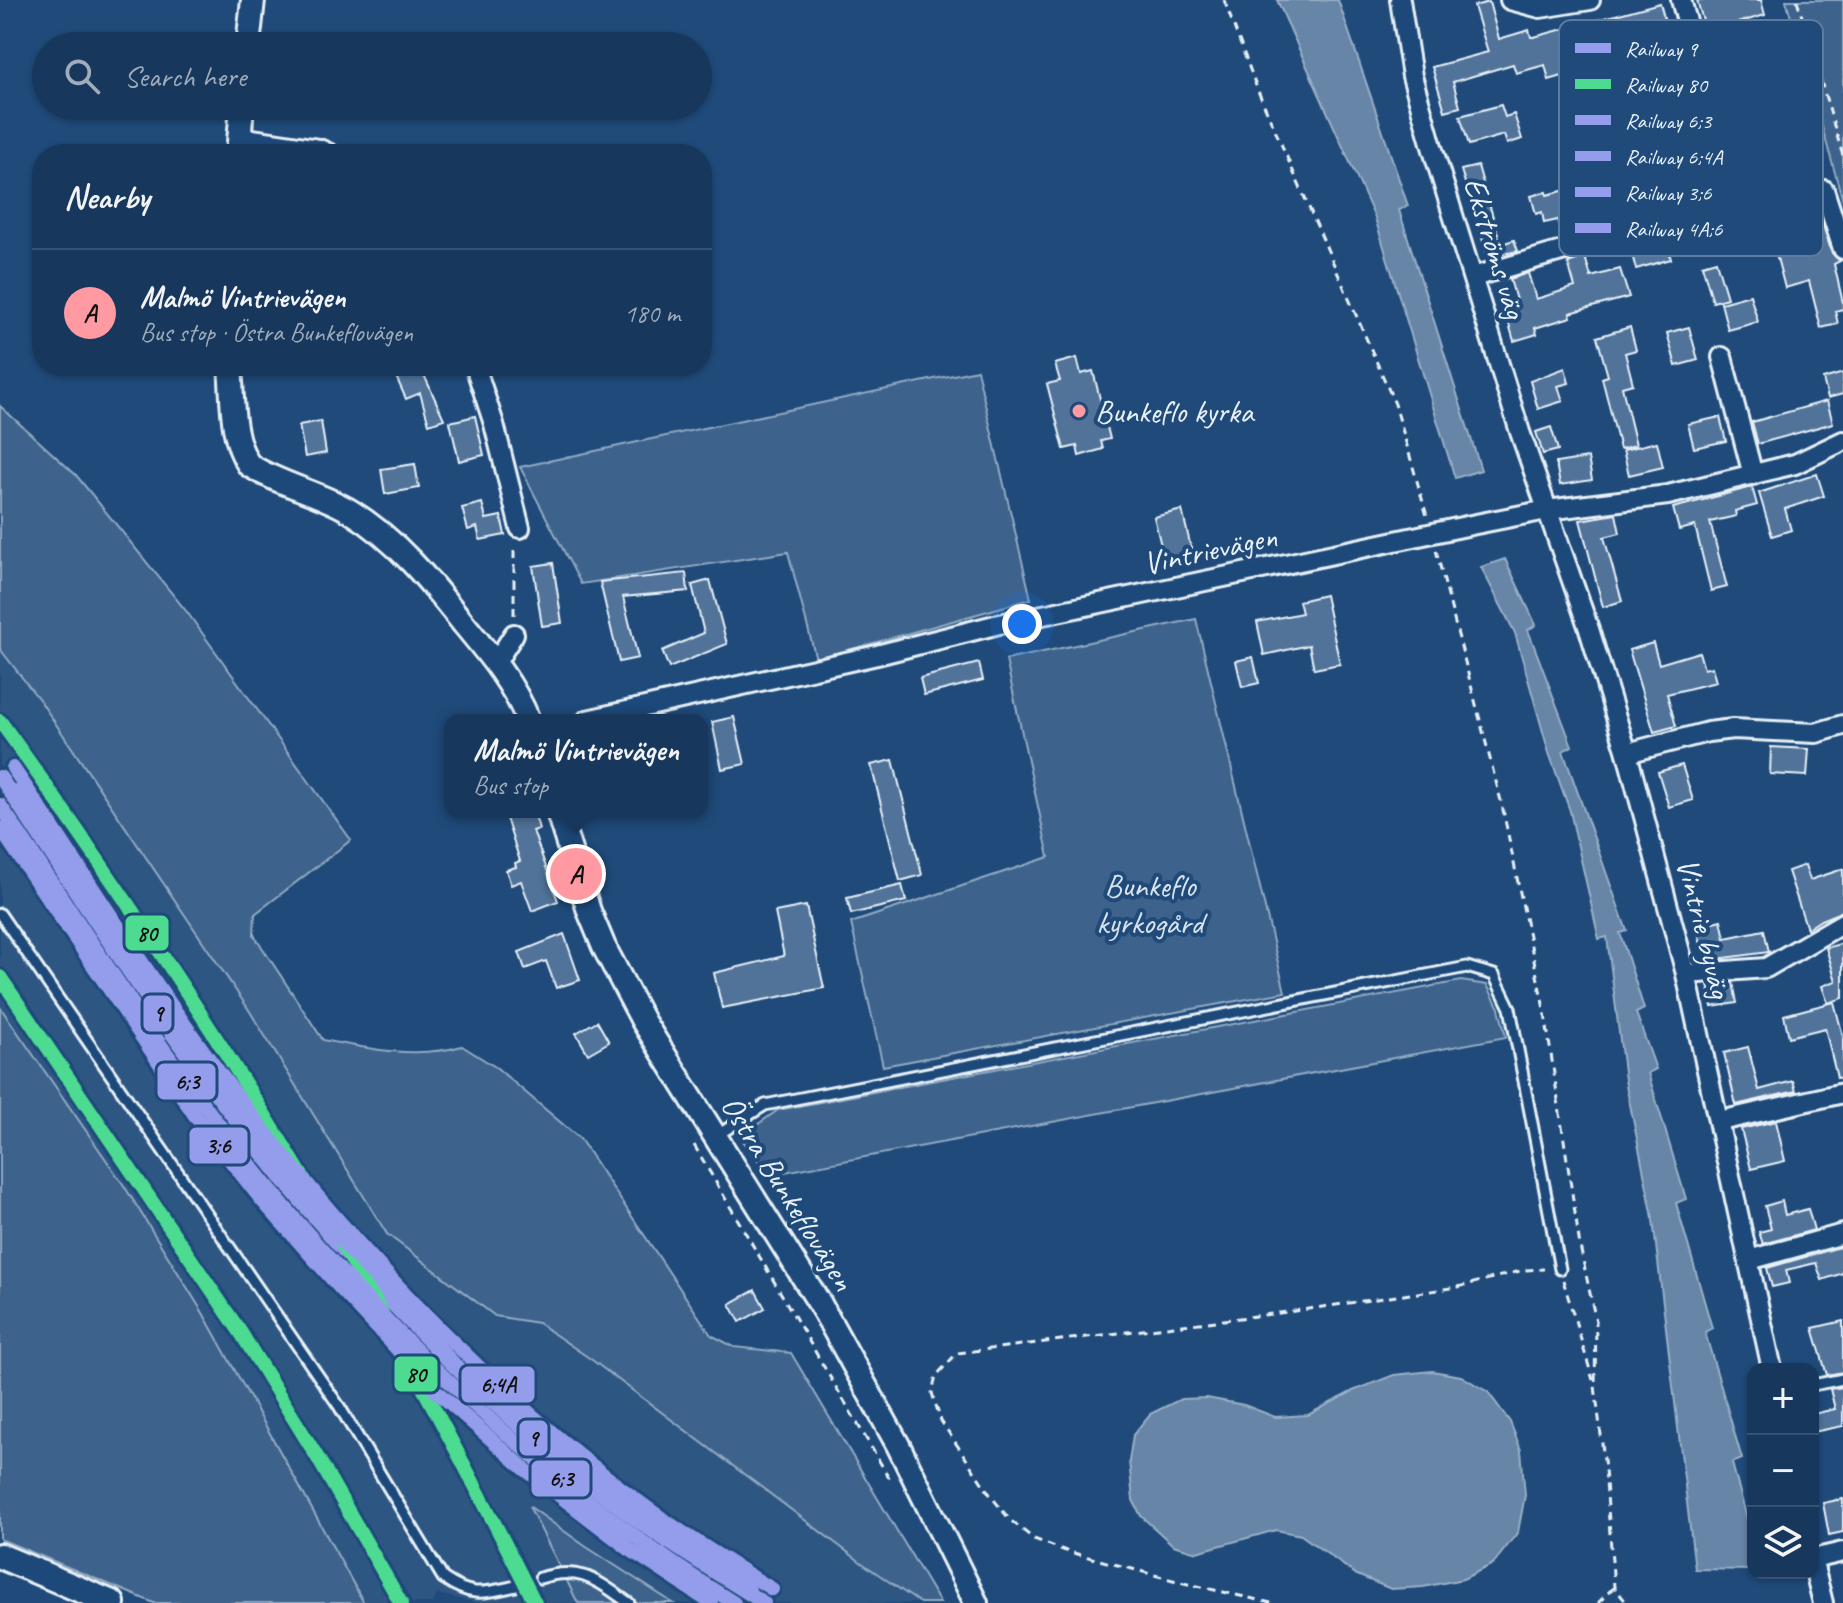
<!DOCTYPE html>
<meta charset="utf-8">
<style>
body{margin:0;font-family:Caveat,sans-serif;background:#203f62;color:#f1f3f6}
.controls{position:absolute;right:24px;bottom:24px;display:grid;overflow:hidden;border-radius:16px;box-shadow:0 2px 6px #0004}
.controls button{width:72px;height:72px;display:grid;place-items:center;padding:0;border:0;border-bottom:2px solid #365272;background:#17385c;color:#f1f3f6;font:40px sans-serif}
.you{position:absolute;left:1022px;top:624px;width:28px;height:28px;margin:-20px;border:6px solid #fff;border-radius:50%;background:#1a73e8;box-shadow:0 0 0 12px #1a73e833}
.badge{display:grid;place-items:center;width:52px;height:52px;border-radius:50%;background:#ff9aa2;color:#111;font-size:26px;font-weight:700}
.pin{position:absolute;translate:-50% -50%;border:4px solid #fff;box-shadow:0 2px 8px #0006}
.popup{position:absolute;left:444px;top:714px;width:264px;height:104px;box-sizing:border-box;display:grid;place-content:center;border-radius:16px;background:#17385c;filter:drop-shadow(0 2px 6px #0005);font-size:26px;white-space:nowrap;color:#9eacbb}
.popup b{font-size:30px;color:#f1f3f6}
.popup::after{content:'';position:absolute;left:50%;top:100%;margin-left:-16px;border:16px solid transparent;border-top-color:#17385c}
.list{margin:0;padding:0;list-style:none}
h2{display:flex;justify-content:space-between;align-items:center;height:104px;margin:0;padding:0 32px;font-size:34px}
h2 small{font-size:26px;font-weight:400;color:#9eacbb}
.list li{display:grid;grid-template-columns:52px 1fr auto;gap:24px;align-items:center;box-sizing:border-box;height:128px;padding:0 32px;border-top:2px solid #365272}
.list b{display:block;font-size:30px;white-space:nowrap}
.list p{margin:0;font-size:26px;white-space:nowrap;color:#9eacbb}
.list em{font-size:26px;font-style:normal;color:#9eacbb}
.icon{flex:none;width:44px;height:44px;fill:none;stroke:currentColor;stroke-width:2;stroke-linecap:round;stroke-linejoin:round}
.map{position:relative;flex:none;width:1843px;height:1603px;overflow:hidden}
.search{position:absolute;background:#17385c;box-shadow:0 2px 6px #0004;left:32px;top:32px;width:680px;height:88px;display:flex;align-items:center;gap:20px;box-sizing:border-box;padding:0 28px;border-radius:44px;color:#9eacbb;font-size:30px}
.panel{position:absolute;background:#17385c;box-shadow:0 2px 6px #0004;left:32px;top:144px;width:680px;height:232px;border-radius:32px}
.map>svg:first-child{display:block}
</style>
<div class="map">
<svg width="1843" height="1603" viewBox="0 0 1843 1603">
<rect width="100%" height="100%" fill="#1f4a7a"/>
<filter id="ink" filterUnits="userSpaceOnUse"><feTurbulence type="fractalNoise" baseFrequency=".0125" numOctaves="2"/><feDisplacementMap in="SourceGraphic" scale="16" xChannelSelector="R" yChannelSelector="G"/><feConvolveMatrix kernelMatrix="1 2 1 2 8 2 1 2 1" color-interpolation-filters="sRGB"/></filter>
<g filter="url(#ink)">
<polygon fill="#2e5683" points="0,649 41,702 249,1010 387,1234 495,1316 538,1323 592,1360 862,1563 920,1603 673,1603 585,1546 531,1507 578,1603 477,1603 437,1594 433,1603 364,1603 203,1313 123,1184 0,1007"/>
<g fill="#3c628c" stroke="#92aac2" stroke-width="2">
<polygon points="1786,0 1843,0 1843,201"/>
<polygon points="977,370 1031,599 816,659 788,552 581,584 520,467"/>
<path d="M0,406L76,475L187,612L351,840L255,914L254,935L323,1040C368,1049 417,1059 462,1046L497,1068L580,1139L711,1335L734,1347L791,1353L940,1603H920L862,1563L592,1360L538,1323L495,1316L387,1234L249,1010L41,702L0,649Z"/>
<polygon points="1196,619 1285,992 883,1066 851,923 1049,857 1006,660"/>
<polygon points="1461,981 1487,985 1499,1008 1506,1037 769,1175 740,1137 778,1110"/>
<polygon points="0,1007 123,1184 203,1313 364,1603 154,1603 0,1539"/>
<polygon points="529,1506 585,1546 673,1603 578,1603"/>
</g>
<g fill="#6685a7" stroke="#9ab0c7" stroke-width="2">
<polygon points="1277,0 1338,0 1408,206 1399,210 1481,470 1455,478 1375,218"/>
<polygon points="1505,559 1536,625 1528,630 1572,746 1563,751 1627,931 1620,933 1644,1009 1636,1013 1656,1069 1648,1073 1686,1199 1676,1203 1712,1328 1705,1332 1742,1459 1732,1463 1753,1541 1753,1570 1695,1569 1652,1212 1625,1080 1607,937 1599,939 1570,811 1549,753 1515,633 1481,567"/>
<polygon points="1432,1371 1461,1376 1488,1392 1510,1422 1521,1450 1525,1495 1518,1532 1493,1564 1463,1579 1423,1587 1391,1589 1357,1575 1301,1535 1276,1530 1197,1552 1173,1545 1141,1516 1133,1500 1129,1461 1133,1435 1150,1414 1181,1399 1207,1398 1244,1405 1275,1417 1308,1415 1353,1391 1394,1375"/>
</g>
<g fill="#517399" stroke="#e8f1f8" stroke-width="2">
<polygon points="1697,0 1761,0 1765,15 1724,27 1727,36 1709,42"/>
<polygon points="1489,2 1499,39 1529,30 1531,37 1534,37 1660,3 1665,21 1653,24 1664,65 1646,70 1642,57 1632,60 1629,45 1565,61 1569,74 1549,80 1545,65 1516,73 1513,64 1453,82 1460,107 1445,111 1432,67 1488,52 1474,6"/>
<polygon points="1760,53 1766,76 1756,78 1781,159 1754,166 1753,160 1738,164 1721,105 1716,106 1709,77 1724,73 1721,63"/>
<polygon points="1501,105 1505,117 1514,114 1522,139 1507,144 1504,135 1469,145 1460,116"/>
<polygon points="1699,157 1705,178 1664,189 1666,195 1575,218 1579,233 1563,238 1558,220 1544,223 1542,212 1536,214 1531,196 1546,192 1547,195 1641,170 1639,162 1657,158 1660,167"/>
<polygon points="1478,166 1501,244 1514,240 1518,251 1488,257 1461,170"/>
<polygon points="1788,190 1793,206 1771,212 1766,196"/>
<polygon points="1813,195 1832,253 1840,261 1834,264 1843,303 1843,309 1835,311 1838,324 1821,328 1809,281 1785,288 1776,254 1810,244 1798,199"/>
<polygon points="1664,235 1671,259 1636,269 1629,244"/>
<polygon points="1585,257 1591,277 1620,269 1629,297 1570,313 1571,317 1535,328 1537,334 1514,341 1504,307 1517,304 1510,279 1528,273 1536,299 1575,287 1568,263"/>
<polygon points="1716,261 1727,298 1713,302 1702,265"/>
<polygon points="1750,295 1758,322 1728,330 1721,303"/>
<polygon points="1630,327 1636,350 1625,353 1633,384 1622,387 1636,445 1620,449 1602,378 1608,376 1597,337"/>
<polygon points="1689,327 1698,360 1676,366 1667,333"/>
<polygon points="1077,358 1081,374 1093,371 1110,439 1101,441 1103,449 1079,456 1077,446 1064,449 1047,384 1060,381 1055,364"/>
<polygon points="402,366 420,366 444,419 429,424 420,393 406,399 393,370"/>
<polygon points="1565,368 1569,383 1558,386 1563,401 1538,409 1530,381"/>
<polygon points="1843,373 1843,394 1828,398 1823,379"/>
<polygon points="1827,401 1833,423 1758,444 1752,422"/>
<polygon points="475,416 484,455 459,461 450,422"/>
<polygon points="1720,417 1726,441 1694,448 1688,424"/>
<polygon points="321,421 326,453 305,457 299,425"/>
<polygon points="1551,427 1558,450 1543,454 1536,432"/>
<polygon points="1657,442 1663,467 1629,475 1623,450"/>
<polygon points="1588,458 1592,480 1560,485 1556,463"/>
<polygon points="415,464 419,488 385,494 381,469"/>
<polygon points="1817,474 1824,496 1785,509 1791,530 1772,536 1759,493"/>
<polygon points="1752,487 1757,505 1735,511 1736,516 1710,522 1727,587 1711,591 1695,526 1679,530 1673,508"/>
<polygon points="482,503 486,519 501,516 505,535 480,540 477,527 468,530 462,508"/>
<polygon points="1182,510 1193,556 1165,562 1154,517"/>
<polygon points="1616,514 1620,533 1604,537 1622,601 1603,607 1580,520"/>
<polygon points="553,563 562,623 542,626 533,566"/>
<polygon points="686,573 688,591 623,597 638,658 619,662 600,582"/>
<polygon points="710,580 727,644 669,668 662,651 704,633 692,585"/>
<polygon points="1325,595 1340,664 1314,669 1309,645 1264,655 1257,622 1302,613 1299,601"/>
<polygon points="1653,643 1659,664 1699,652 1704,669 1712,667 1716,682 1667,694 1676,726 1654,732 1629,650"/>
<polygon points="1253,657 1259,683 1242,687 1236,661"/>
<polygon points="979,663 983,680 924,695 920,678"/>
<polygon points="734,717 745,764 722,769 712,722"/>
<polygon points="1771,747 1809,749 1807,776 1770,774"/>
<polygon points="893,760 922,875 900,881 871,765"/>
<polygon points="1682,765 1693,800 1669,807 1658,772"/>
<polygon points="504,812 534,812 539,829 533,831 558,901 532,911 521,881 511,885 506,870 516,867 515,863 520,861"/>
<polygon points="1805,865 1810,880 1843,869 1843,911 1821,920 1807,929 1788,871"/>
<polygon points="902,885 906,901 851,914 847,898"/>
<polygon points="806,906 824,988 722,1008 714,973 784,956 775,912"/>
<polygon points="1721,920 1725,938 1764,930 1769,952 1710,960 1707,949 1702,950 1697,926"/>
<polygon points="564,934 580,980 556,988 546,961 525,969 519,952"/>
<polygon points="1843,943 1843,998 1828,1003 1822,986 1836,981 1826,948"/>
<polygon points="1733,982 1737,1003 1712,1007 1708,984"/>
<polygon points="1834,1002 1843,1036 1843,1077 1837,1078 1825,1028 1789,1037 1784,1015"/>
<polygon points="597,1021 609,1042 588,1054 576,1033"/>
<polygon points="1748,1047 1759,1090 1793,1081 1796,1091 1736,1105 1724,1053"/>
<polygon points="1776,1121 1785,1161 1751,1169 1741,1129"/>
<polygon points="1782,1201 1785,1215 1808,1209 1814,1230 1763,1244 1759,1232 1771,1229 1765,1206"/>
<polygon points="1843,1246 1843,1273 1822,1280 1816,1263 1786,1270 1789,1283 1772,1287 1767,1268"/>
<polygon points="755,1290 765,1308 740,1322 730,1304"/>
<polygon points="1843,1321 1843,1372 1827,1375 1813,1328"/>
<polygon points="1843,1387 1843,1426 1813,1432 1813,1414 1835,1409 1830,1389"/>
<polygon points="1843,1499 1843,1532 1829,1535 1823,1503"/>
</g>
<g fill="none" stroke-linecap="round" stroke-linejoin="round">
<defs>
<g id="service">
<path d="M0,914L339,1406L443,1578C472,1598 483,1593 516,1586"/>
<polyline points="716,1136 765,1105 1467,967 1494,975 1510,1008 1560,1269"/>
<polyline points="1813,1385 1843,1379"/>
<path d="M540,1578C581,1565 597,1581 629,1603"/>
</g>
<g id="minor">
<polyline points="1400,0 1412,76 1433,150 1520,432 1589,629 1627,753 1686,974 1772,1369"/>
<polyline points="1510,0 1540,8 1590,0"/>
<polyline points="1681,0 1695,50"/>
<polyline points="239,137 319,149 330,154"/>
<polyline points="1824,190 1843,249"/>
<polyline points="1473,277 1752,195"/>
<polyline points="1722,357 1753,475"/>
<polyline points="475,366 494,424 520,528"/>
<polyline points="495,664 514,634"/>
<polyline points="587,720 877,655 995,625 1476,524 1547,510 1668,495 1795,464 1843,441"/>
<polyline points="1627,753 1708,732 1733,729 1816,733 1843,725"/>
<polyline points="1686,974 1766,968 1843,923"/>
<polyline points="1720,1121 1843,1093"/>
<polyline points="1749,1260 1843,1234"/>
<polyline points="1813,1559 1843,1552"/>
<polyline points="1813,1563 1823,1603"/>
</g>
<g id="tertiary">
<polyline points="248,46 253,0"/>
<polyline points="238,154 242,106"/>
<path d="M230,366C233,399 230,437 249,465C280,485 318,492 350,511C397,540 429,580 463,623C487,652 514,684 528,720"/>
<polyline points="558,812 589,911 604,947 643,1021 820,1304 898,1445 976,1603"/>
</g>
<polyline id="secondary" points="0,1556 112,1603"/>
</defs>
<use href="#service" stroke="#e8f1f8" stroke-width="15"/>
<use href="#minor" stroke="#e8f1f8" stroke-width="24"/>
<use href="#tertiary" stroke="#e8f1f8" stroke-width="28"/>
<use href="#secondary" stroke="#e8f1f8" stroke-width="30"/>
<g stroke="#e8f1f8" stroke-width="3" stroke-dasharray="8 6" stroke-linecap="butt">
<polyline points="1224,0 1258,91 1395,404 1427,516"/>
<polyline points="1797,0 1843,156"/>
<polyline points="1436,550 1502,805 1545,1014 1580,1246 1596,1322 1595,1386 1605,1468 1614,1587 1627,1603"/>
<polyline points="514,615 514,547"/>
<polyline points="694,1145 891,1481"/>
<polyline points="1563,1280 1593,1380"/>
<polyline points="1271,1603 1184,1583 1066,1551 1034,1539 1010,1520 991,1496 941,1421 932,1393 936,1376 957,1353 1288,1312 1458,1287 1524,1270 1544,1269"/>
<polyline points="1598,1603 1614,1587"/>
</g>
<use href="#service" stroke="#1f4a7a" stroke-width="9"/>
<use href="#minor" stroke="#1f4a7a" stroke-width="18"/>
<use href="#tertiary" stroke="#1f4a7a" stroke-width="22"/>
<use href="#secondary" stroke="#1f4a7a" stroke-width="24"/>
<defs>
<path id="rail-1" d="M0,777C72,884 140,994 218,1097C330,1246 459,1385 608,1499C658,1537 711,1570 764,1603"/>
<g id="rail-2">
<path d="M0,721C100,860 196,1002 285,1148C376,1295 457,1448 535,1603"/>
<polyline points="0,977 241,1333 316,1455 401,1603"/>
</g>
<path id="rail-3" d="M0,805C68,905 132,1008 204,1105C351,1301 526,1473 734,1603"/>
<path id="rail-4" d="M13,768C86,875 153,985 231,1088C343,1236 470,1372 617,1485C666,1524 719,1556 772,1589"/>
<polyline id="rail-5" points="0,828 196,1117 260,1198 340,1288 434,1389 526,1470 629,1549 711,1603"/>
<polyline id="rail-6" points="13,791 222,1098 284,1177 364,1266 457,1367 547,1446 648,1523 749,1590"/>
</defs>
<use href="#rail-1" stroke="#1f4a7a" stroke-width="20"/>
<use href="#rail-2" stroke="#1f4a7a" stroke-width="20"/>
<use href="#rail-3" stroke="#1f4a7a" stroke-width="20"/>
<use href="#rail-4" stroke="#1f4a7a" stroke-width="20"/>
<use href="#rail-5" stroke="#1f4a7a" stroke-width="20"/>
<use href="#rail-6" stroke="#1f4a7a" stroke-width="20"/>
<use href="#rail-1" stroke="#949deb" stroke-width="14"/>
<use href="#rail-2" stroke="#4ddb92" stroke-width="14"/>
<use href="#rail-3" stroke="#949deb" stroke-width="14"/>
<use href="#rail-4" stroke="#949deb" stroke-width="14"/>
<use href="#rail-5" stroke="#949deb" stroke-width="14"/>
<use href="#rail-6" stroke="#949deb" stroke-width="14"/>
</g>
</g>
<circle fill="#ff9aa2" stroke="#1f4a7a" stroke-width="3" cx="1079" cy="411" r="8"/>
<g text-anchor="middle" dominant-baseline="central" stroke-width="8" stroke-linejoin="round" paint-order="stroke">
<g font-size="32" fill="#e8f1f8" stroke="#1f4a7a">
<text transform="translate(1495 248) rotate(73)">Ekströms väg</text>
<text transform="translate(1210 550) rotate(-12)">Vintrievägen</text>
<text transform="translate(1704 928) rotate(76)">Vintrie byväg</text>
<text transform="translate(788 1193) rotate(58)">Östra Bunkeflovägen</text>
</g>
<g font-size="32" fill="#e8f1f8" stroke="#1f4a7a" text-anchor="start">
<text x="1095" y="411">Bunkeflo kyrka</text>
</g>
<g font-size="32" fill="#d7e3ed" stroke="#1f4a7a">
<text x="1150" y="885">Bunkeflo<tspan x="1150" dy="37">kyrkogård</tspan></text>
</g>
</g>
<rect x="1559" y="20" width="264" height="236" rx="12" fill="#1f4a7a" stroke="#5b7ca0" stroke-width="2"/>
<rect x="1575" y="43" width="36" height="10" fill="#949deb"/>
<rect x="1575" y="79" width="36" height="10" fill="#4ddb92"/>
<rect x="1575" y="115" width="36" height="10" fill="#949deb"/>
<rect x="1575" y="151" width="36" height="10" fill="#949deb"/>
<rect x="1575" y="187" width="36" height="10" fill="#949deb"/>
<rect x="1575" y="223" width="36" height="10" fill="#949deb"/>
<g font-size="22" fill="#e8f1f8">
<text x="1625" y="56">Railway 9</text>
<text x="1625" y="92">Railway 80</text>
<text x="1625" y="128">Railway 6;3</text>
<text x="1625" y="164">Railway 6;4A</text>
<text x="1625" y="200">Railway 3;6</text>
<text x="1625" y="236">Railway 4A;6</text>
</g>
<g stroke="#1f4a7a" stroke-width="3">
<rect x="124" y="914" width="46" height="38" rx="8" fill="#4ddb92"/>
<rect x="142" y="994" width="31" height="39" rx="8" fill="#949deb"/>
<rect x="156" y="1062" width="61" height="39" rx="8" fill="#949deb"/>
<rect x="188" y="1126" width="61" height="39" rx="8" fill="#949deb"/>
<rect x="393" y="1355" width="46" height="38" rx="8" fill="#4ddb92"/>
<rect x="460" y="1365" width="76" height="39" rx="8" fill="#949deb"/>
<rect x="518" y="1419" width="31" height="38" rx="8" fill="#949deb"/>
<rect x="530" y="1459" width="61" height="39" rx="8" fill="#949deb"/>
</g>
<g font-size="22" text-anchor="middle" font-weight="bold" fill="#111">
<text x="147" y="941">80</text>
<text x="158" y="1021">9</text>
<text x="187" y="1089">6;3</text>
<text x="218" y="1153">3;6</text>
<text x="416" y="1382">80</text>
<text x="498" y="1392">6;4A</text>
<text x="533" y="1446">9</text>
<text x="561" y="1486">6;3</text>
</g>
</svg>
<div class="controls">
<button>+</button>
<button>−</button>
<button><svg class="icon" aria-label="layers" viewBox="0 0 24 24"><path d="M12 4l9 5-9 5-9-5zM3 14l9 5 9-5"/></svg></button>
</div>
<div class="you"></div>
<div class="pin badge" style="left:576px;top:874px">A</div>
<div class="popup"><b>Malmö Vintrievägen</b>Bus stop</div>
<div class="search"><svg class="icon" aria-label="search" viewBox="0 0 24 24"><circle cx="10" cy="10" r="6"/><path d="M15 15l6 6"/></svg>Search here</div>
<section class="panel">
<h2>Nearby<small></small></h2>
<ul class="list">
<li><span class="badge">A</span><div><b>Malmö Vintrievägen</b><p>Bus stop · Östra Bunkeflovägen</p></div><em>180 m</em></li>
</ul>
</section>
</div>
